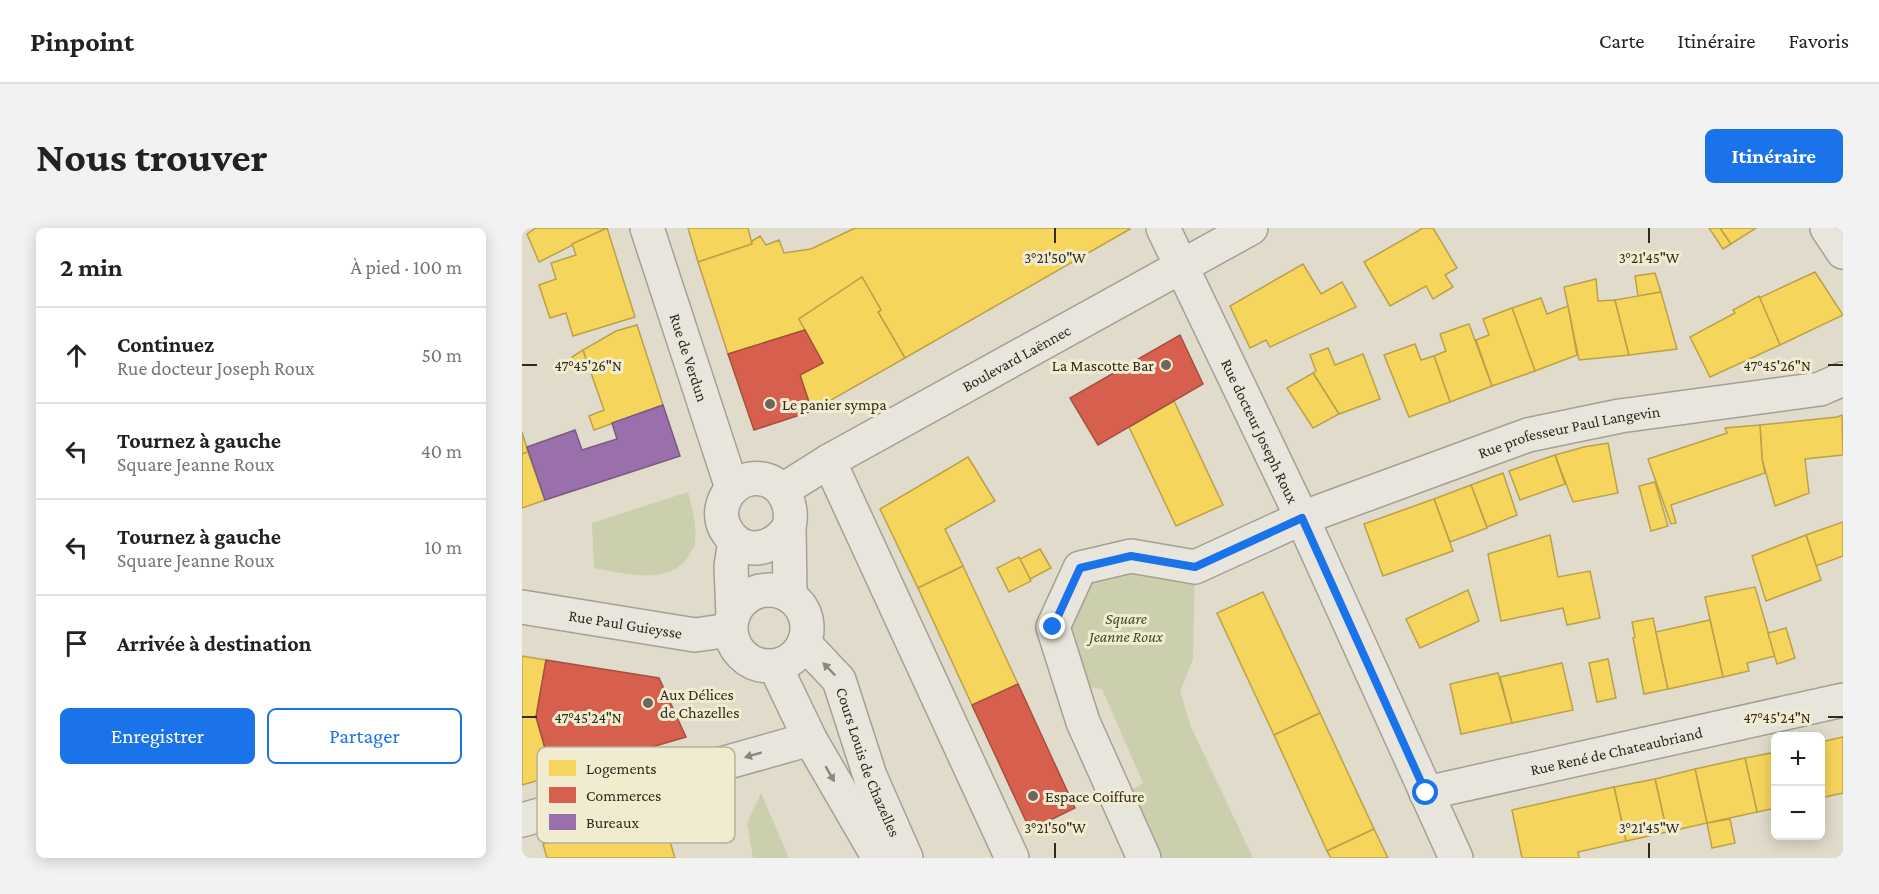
<!DOCTYPE html>
<html lang="fr">
<meta charset="utf-8">
<style>
body{margin:0;font-family:"Crimson Pro",serif;background:#f2f2f2;color:#222}
.controls{position:absolute;right:18px;bottom:18px;display:grid;overflow:hidden;border-radius:9px;box-shadow:0 3px 15px #0003}
.controls button{width:54px;height:54px;display:grid;place-items:center;padding:0;border:0;border-bottom:2px solid #e0e0e0;background:#fff;color:#222;font:30px sans-serif}
.stop{position:absolute;width:18px;height:18px;margin:-14px;border:4px solid #1a73e8;border-radius:50%;background:#fff}
.stop.end{background:#1a73e8;border-color:#fff;box-shadow:0 2px 6px #0008}
.list{margin:0;padding:0;list-style:none}
h2{display:flex;justify-content:space-between;align-items:center;height:78px;margin:0;padding:0 24px;font-size:26px}
h2 small{font-size:20px;font-weight:400;color:#767676}
.list li{display:grid;grid-template-columns:39px 1fr auto;gap:18px;align-items:center;box-sizing:border-box;height:96px;padding:0 24px;border-top:2px solid #e0e0e0}
.list b{display:block;font-size:22px;white-space:nowrap}
.list p{margin:0;font-size:20px;white-space:nowrap;color:#767676}
.list em{font-size:20px;font-style:normal;color:#767676}
.actions{display:flex;gap:12px;padding:18px 24px}
.actions a{flex:1;padding:14px 0;border:2px solid #1a73e8;border-radius:9px;text-align:center;font-size:21px;color:#1a73e8}
.actions .main{background:#1a73e8;color:#fff}
.icon{flex:none;width:33px;height:33px;fill:none;stroke:currentColor;stroke-width:2;stroke-linecap:round;stroke-linejoin:round}
.map{position:relative;flex:none;width:1321px;height:630px;overflow:hidden;border-radius:9px}
header{display:flex;align-items:center;gap:36px;box-sizing:border-box;height:84px;padding:0 30px;background:#fff;border-bottom:2px solid #e0e0e0}
header strong{font-size:28px}
nav{display:flex;gap:33px;margin-inline-start:auto;font-size:21px}
.intro{display:flex;align-items:center;justify-content:space-between;box-sizing:border-box;height:144px;padding:0 36px}
h1{margin:0;font-size:42px}
.button{padding:15px 27px;border-radius:9px;background:#1a73e8;color:#fff;font-size:21px;font-weight:700}
main{display:flex;gap:36px;padding:0 36px}
aside{flex:1;background:#fff;border-radius:9px;box-shadow:0 3px 15px #0003}
.map>svg:first-child{display:block}
</style>
<header>
<strong>Pinpoint</strong>
<nav><a>Carte</a><a>Itinéraire</a><a>Favoris</a></nav>
</header>
<div class="intro"><h1>Nous trouver</h1><a class="button">Itinéraire</a></div>
<main>
<aside>
<h2>2 min<small>À pied · 100 m</small></h2>
<ul class="list">
<li><svg class="icon" aria-label="ahead" viewBox="0 0 24 24"><path d="M12 20V5M6 11l6-6 6 6"/></svg><div><b>Continuez</b><p>Rue docteur Joseph Roux</p></div><em>50 m</em></li>
<li><svg class="icon" aria-label="left" viewBox="0 0 24 24"><path d="M17 20v-9H6M10 6l-5 5 5 5"/></svg><div><b>Tournez à gauche</b><p>Square Jeanne Roux</p></div><em>40 m</em></li>
<li><svg class="icon" aria-label="left" viewBox="0 0 24 24"><path d="M17 20v-9H6M10 6l-5 5 5 5"/></svg><div><b>Tournez à gauche</b><p>Square Jeanne Roux</p></div><em>10 m</em></li>
<li><svg class="icon" aria-label="arrive" viewBox="0 0 24 24"><path d="M6 21V4h12l-3 4 3 4H6"/></svg><div><b>Arrivée à destination</b></div></li>
</ul>
<div class="actions"><a class="main">Enregistrer</a><a>Partager</a></div>
</aside>
<div class="map">
<svg width="1321" height="630" viewBox="0 0 1321 630">
<rect width="100%" height="100%" fill="#e0dbca"/>
<g fill="#cccfae">
<path d="M166,264C170,279 175,298 173,315C173,319 169,323 167,327C149,359 101,345 72,340L70,295Z"/>
<polygon points="673,339 671,431 658,463 669,499 731,630 622,630 595,570 621,555 580,461 549,456 531,399 558,340"/>
<polygon points="239,565 267,630 231,630 225,595"/>
</g>
<g fill="#f6d55c" stroke="#bba149" stroke-width="1.5">
<polygon points="14,0 84,0 17,34 5,6"/>
<polygon points="85,0 113,89 51,108 44,85 28,90 17,57 34,51 29,35 54,27 50,16"/>
<polygon points="166,0 226,0 230,16 176,34"/>
<polygon points="333,0 607,0 608,1 383,130 356,84 359,82 340,49 277,91 283,102 206,126 176,34 230,16 230,13 238,8 244,17 257,12 262,25 289,21"/>
<polygon points="901,0 911,0 935,40 923,47 931,59 911,71 904,58 868,78 842,34"/>
<polygon points="1187,0 1198,0 1209,16 1201,21"/>
<polygon points="1198,0 1234,0 1209,16"/>
<polygon points="781,36 799,66 820,54 834,79 748,119 744,112 728,120 708,78"/>
<polygon points="1293,44 1321,87 1258,117 1237,70"/>
<polygon points="1133,45 1139,64 1116,68 1113,48"/>
<polygon points="340,49 359,82 356,84 383,130 290,183 278,147 301,135 277,91"/>
<polygon points="1074,51 1076,73 1093,72 1107,127 1057,132 1042,59"/>
<polygon points="1139,64 1155,121 1107,127 1093,72"/>
<polygon points="1237,68 1258,117 1188,149 1168,109 1213,85 1211,82"/>
<polygon points="1019,70 1025,86 1046,78 1055,127 1013,143 990,80"/>
<polygon points="990,80 1013,143 970,158 954,112 967,107 961,91"/>
<polygon points="947,96 970,158 928,174 912,128 924,123 918,106"/>
<polygon points="115,97 141,177 72,202 67,188 82,182 61,122 94,103"/>
<polygon points="893,116 899,132 912,128 928,174 887,189 862,127"/>
<polygon points="806,120 813,137 841,126 858,171 817,186 791,145 794,143 788,127"/>
<polygon points="61,122 64,131 52,136 50,129"/>
<polygon points="791,145 817,186 791,200 765,160"/>
<polygon points="652,173 701,277 654,298 607,199"/>
<polygon points="1320,187 1321,227 1283,231 1287,265 1253,278 1240,231 1238,197 1315,189"/>
<polygon points="1238,197 1240,231 1243,245 1149,277 1154,295 1149,296 1126,231 1205,205 1203,200"/>
<polygon points="0,204 6,224 0,226"/>
<polygon points="1086,215 1096,265 1051,274 1033,227 1062,219"/>
<polygon points="6,224 23,272 0,280 0,226"/>
<polygon points="1033,227 1043,256 998,272 987,243"/>
<polygon points="446,229 473,273 423,301 441,338 396,360 358,281"/>
<polygon points="981,245 995,287 965,299 949,257"/>
<polygon points="1133,254 1146,298 1129,303 1117,258"/>
<polygon points="949,257 965,300 928,314 912,271"/>
<polygon points="912,271 931,323 861,348 842,296"/>
<polygon points="1321,294 1321,328 1294,338 1284,307"/>
<polygon points="1028,307 1036,349 1068,343 1078,390 1045,397 1041,380 979,393 966,326"/>
<polygon points="1284,307 1299,352 1244,373 1230,328"/>
<polygon points="518,321 529,340 508,351 498,331"/>
<polygon points="497,329 509,353 487,364 475,340"/>
<polygon points="441,338 496,456 450,477 396,360"/>
<polygon points="1233,359 1253,428 1225,435 1227,443 1201,449 1183,369"/>
<polygon points="946,362 957,393 898,420 884,391"/>
<polygon points="741,364 798,485 752,507 695,385"/>
<polygon points="1131,390 1146,461 1122,466 1111,410 1113,409 1110,394"/>
<polygon points="1188,392 1201,449 1146,461 1134,404"/>
<polygon points="1264,400 1273,430 1255,436 1246,405"/>
<polygon points="0,428 24,432 14,489 31,548 0,557"/>
<polygon points="1086,431 1094,470 1075,474 1067,435"/>
<polygon points="1040,435 1051,482 990,495 978,449"/>
<polygon points="976,445 990,495 939,506 928,456"/>
<polygon points="798,485 852,601 805,623 752,507"/>
<polygon points="1321,509 1321,565 1298,570 1298,514"/>
<polygon points="1254,524 1254,580 1235,584 1223,530"/>
<polygon points="1223,530 1235,584 1185,595 1173,541"/>
<polygon points="1173,541 1185,595 1145,604 1133,551"/>
<polygon points="1133,551 1145,604 1104,613 1092,559"/>
<polygon points="1092,559 1104,613 1056,624 1057,630 1000,630 990,582"/>
<polygon points="140,587 153,630 25,630 21,616 69,602 70,606"/>
<polygon points="1208,591 1213,615 1190,620 1185,595"/>
<polygon points="852,601 866,630 809,630 805,623"/>
</g>
<g fill="#d6604d" stroke="#a5503f" stroke-width="1.5">
<polygon points="283,102 301,135 278,147 290,183 232,202 206,126"/>
<polygon points="658,107 681,156 576,217 548,170"/>
<polygon points="24,432 137,450 164,509 31,548 14,489"/>
<polygon points="496,456 553,580 508,602 450,477"/>
</g>
<polygon fill="#9970ab" stroke="#7a5b80" stroke-width="1.5" points="141,177 158,228 23,272 5,219 53,202 60,222 95,211 90,195"/>
<g fill="none" stroke-linecap="round" stroke-linejoin="round">
<defs>
<g id="minor">
<path id="s1" d="M125,0L210,260"/>
<path id="s2" d="M641,0L780,290L934,630"/>
<polyline points="1305,0 1321,24"/>
<polyline points="307,233 490,630"/>
<path id="s3" d="M261,262L307,233L729,0"/>
<path d="M267,299C253,321 223,330 206,305C191,285 204,256 228,251C257,246 273,274 267,299L268,368"/>
<circle cx="247" cy="400" r="38"/>
<path id="s4" d="M0,379L173,407L208,402"/>
<polyline points="211,388 209,338 213,313"/>
<path id="s5" d="M282,415L317,452L348,548L384,630"/>
<polyline points="253,438 288,511 357,630"/>
<path id="s6" d="M904,565L1321,472"/>
<polyline points="0,592 288,511"/>
<path id="s7" d="M622,630L561,494L531,399L558,340L609,328L673,339L780,290L1006,207L1098,188L1298,161L1321,151"/>
</g>
</defs>
<use href="#minor" stroke="#a5a094" stroke-width="36"/>
<use href="#minor" stroke="#e8e6dc" stroke-width="33"/>
</g>
<defs><path id="oneway-solid" d="M-6-.8H1V-3.2L6.5 0L1 3.2V.8H-6Z" transform="scale(1.5)"/></defs>
<g fill="#8d887c">
<use href="#oneway-solid" transform="translate(307 441) rotate(-134)"/>
<use href="#oneway-solid" transform="translate(231 527) rotate(164)"/>
<use href="#oneway-solid" transform="translate(308 546) rotate(60)"/>
</g>
<g fill="none" stroke-linecap="round" stroke-linejoin="round">
<polyline stroke="#1a73e8" stroke-width="8" points="531,399 558,340 609,328 673,339 780,290 904,565"/>
</g>
<path fill="none" stroke="#32291d" stroke-width="2" d="M533,0V15M1127,0V15M0,137H15M1306,137H1321M0,489H15M1306,489H1321M533,615V630M1127,615V630"/>
<g fill="#6f675a" stroke="#f1ebd0" stroke-width="2">
<circle cx="644" cy="137" r="6"/>
<circle cx="248" cy="176" r="6"/>
<circle cx="126" cy="475" r="6"/>
<circle cx="511" cy="568" r="6"/>
</g>
<g text-anchor="middle" dominant-baseline="central" stroke-width="6" stroke-linejoin="round" paint-order="stroke">
<g font-size="16" fill="#32291d" stroke="#f1ebd0">
<text stroke="none"><textPath href="#s1" startOffset="136">Rue de Verdun</textPath></text>
<text stroke="none"><textPath href="#s3" startOffset="268">Boulevard Laënnec</textPath></text>
<text stroke="none"><textPath href="#s2" startOffset="225">Rue docteur Joseph Roux</textPath></text>
<text stroke="none"><textPath href="#s7" startOffset="830">Rue professeur Paul Langevin</textPath></text>
<text stroke="none"><textPath href="#s4" startOffset="105">Rue Paul Guieysse</textPath></text>
<text stroke="none"><textPath href="#s6" startOffset="195">Rue René de Chateaubriand</textPath></text>
<text stroke="none"><textPath href="#s5" startOffset="138">Cours Louis de Chazelles</textPath></text>
</g>
<g font-size="16" fill="#32291d" stroke="#f1ebd0" text-anchor="start">
<text x="632" y="137" text-anchor="end">La Mascotte Bar</text>
<text x="260" y="176">Le panier sympa</text>
<text x="138" y="466">Aux Délices<tspan x="138" dy="18">de Chazelles</tspan></text>
<text x="523" y="568">Espace Coiffure</text>
</g>
<g font-size="16" font-style="italic" fill="#3f4d26" stroke="#f1ebd0">
<text x="604" y="390">Square<tspan x="604" dy="18">Jeanne Roux</tspan></text>
</g>
</g>
<rect x="15" y="519" width="198" height="96" rx="9" fill="#f1ebd0" stroke="#b8b19a" stroke-width="1.5"/>
<rect x="27" y="532" width="27" height="16" fill="#f6d55c"/>
<rect x="27" y="559" width="27" height="16" fill="#d6604d"/>
<rect x="27" y="586" width="27" height="16" fill="#9970ab"/>
<g font-size="16" fill="#32291d">
<text x="64" y="546">Logements</text>
<text x="64" y="573">Commerces</text>
<text x="64" y="600">Bureaux</text>
</g>
<g font-size="15" text-anchor="middle" fill="#32291d" stroke="#f1ebd0" stroke-width="6" stroke-linejoin="round" paint-order="stroke">
<text x="533" y="35">3°21'50"W</text>
<text x="1127" y="35">3°21'45"W</text>
<text x="66" y="143">47°45'26"N</text>
<text x="1255" y="143">47°45'26"N</text>
<text x="66" y="495">47°45'24"N</text>
<text x="1255" y="495">47°45'24"N</text>
<text x="533" y="605">3°21'50"W</text>
<text x="1127" y="605">3°21'45"W</text>
</g>
</svg>
<div class="controls">
<button>+</button>
<button>−</button>
</div>
<div class="stop" style="left:904px;top:565px"></div>
<div class="stop end" style="left:531px;top:399px"></div>
</div>
</main>
